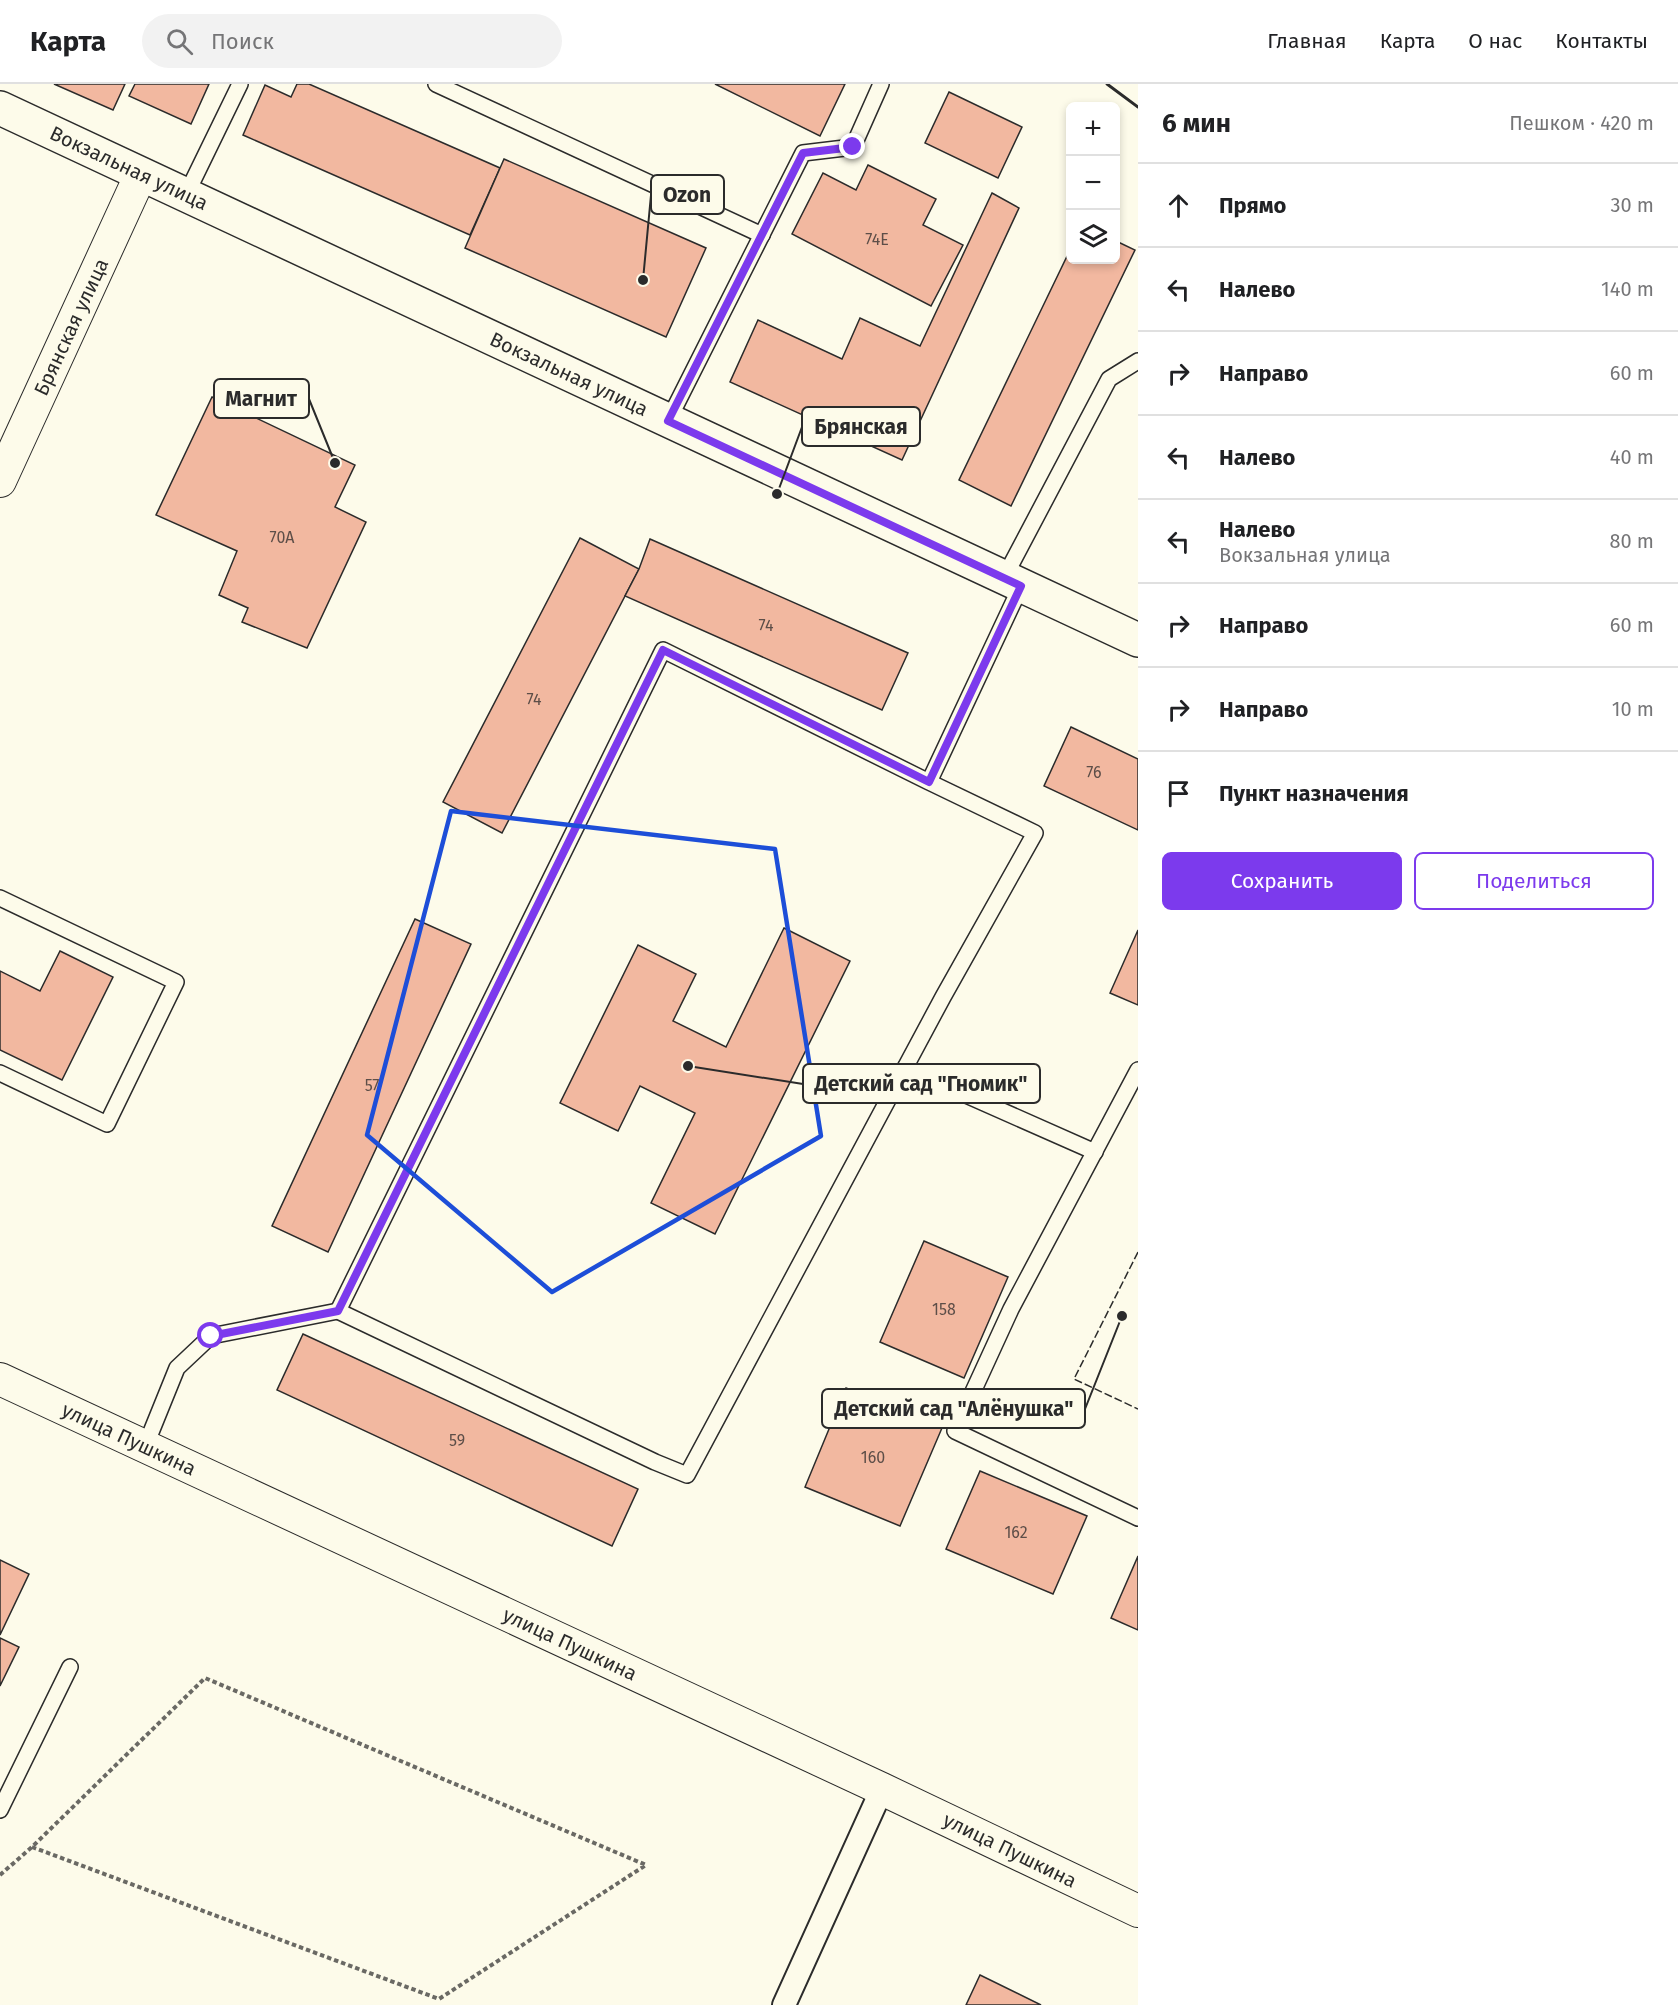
<!DOCTYPE html>
<html lang="ru">
<meta charset="utf-8">
<style>
body{margin:0;font-family:"Fira Sans",sans-serif;background:#f2f2f2;color:#202124}
.controls{position:absolute;right:18px;top:18px;display:grid;overflow:hidden;border-radius:9px;box-shadow:0 3px 9px #0003}
.controls button{width:54px;height:54px;display:grid;place-items:center;padding:0;border:0;border-bottom:2px solid #e0e0e0;background:#fff;color:#202124;font:30px sans-serif}
.stop{position:absolute;width:18px;height:18px;margin:-14px;border:4px solid #7c3aed;border-radius:50%;background:#fff}
.stop.end{background:#7c3aed;border-color:#fff;box-shadow:0 2px 6px #0008}
.list{margin:0;padding:0;list-style:none}
h2{display:flex;justify-content:space-between;align-items:center;height:78px;margin:0;padding:0 24px;font-size:26px}
h2 small{font-size:20px;font-weight:400;color:#757577}
.list li{display:grid;grid-template-columns:39px 1fr auto;gap:18px;align-items:center;box-sizing:border-box;height:84px;padding:0 24px;border-top:2px solid #e0e0e0}
.list b{display:block;font-size:22px;white-space:nowrap}
.list p{margin:0;font-size:20px;white-space:nowrap;color:#757577}
.list em{font-size:20px;font-style:normal;color:#757577}
.actions{display:flex;gap:12px;padding:18px 24px}
.actions a{flex:1;padding:14px 0;border:2px solid #7c3aed;border-radius:9px;text-align:center;font-size:21px;color:#7c3aed}
.actions .main{background:#7c3aed;color:#fff}
.icon{flex:none;width:33px;height:33px;fill:none;stroke:currentColor;stroke-width:2;stroke-linecap:round;stroke-linejoin:round}
.map{position:relative;flex:none;width:1138px;height:1921px;overflow:hidden}
header{display:flex;align-items:center;gap:36px;box-sizing:border-box;height:84px;padding:0 30px;background:#fff;border-bottom:2px solid #e0e0e0}
header strong{font-size:28px}
nav{display:flex;gap:33px;margin-inline-start:auto;font-size:21px}
.search{width:420px;height:54px;background:#f2f2f2;display:flex;align-items:center;gap:15px;box-sizing:border-box;padding:0 21px;border-radius:33px;color:#757577;font-size:22px}
main{display:flex}
aside{flex:1;background:#fff}
.map>svg:first-child{display:block}
</style>
<header>
<strong>Карта</strong>
<div class="search"><svg class="icon" aria-label="search" viewBox="0 0 24 24"><circle cx="10" cy="10" r="6"/><path d="M15 15l6 6"/></svg>Поиск</div>
<nav><a>Главная</a><a>Карта</a><a>О нас</a><a>Контакты</a></nav>
</header>
<main>
<div class="map">
<svg width="1138" height="1921" viewBox="0 0 1138 1921">
<rect width="100%" height="100%" fill="#fdfbea"/>
<g fill="#f2b8a0" stroke="#2b2b2b" stroke-width="1.5">
<polygon points="54,0 125,0 113,26"/>
<polygon points="135,0 209,0 191,40 129,12"/>
<polygon points="297,0 309,0 500,84 470,151 243,51 265,1 291,13"/>
<polygon points="715,0 845,0 820,52"/>
<polygon points="949,8 1022,43 998,94 925,59"/>
<polygon points="504,75 706,164 666,253 465,164"/>
<polygon points="868,81 936,115 923,141 963,161 931,222 792,150 823,89 856,106"/>
<polygon points="992,109 1019,124 902,376 730,298 758,236 842,275 860,234 920,262"/>
<polygon points="1116,157 1135,166 1011,422 959,396 1070,166 1070,176 1116,176"/>
<polygon points="212,313 355,381 335,423 366,438 307,564 242,538 248,524 219,511 237,467 156,431"/>
<polygon points="580,454 639,485 502,749 443,718"/>
<polygon points="650,455 908,569 882,626 625,512 639,485"/>
<polygon points="1071,643 1138,675 1138,746 1044,702"/>
<polygon points="415,835 471,860 328,1168 272,1142"/>
<polygon points="784,844 850,877 715,1150 651,1119 695,1029 640,1002 618,1047 560,1019 638,861 696,890 673,937 726,963"/>
<polygon points="1138,846 1138,921 1110,909"/>
<polygon points="60,867 113,893 62,996 0,966 0,887 40,907"/>
<polygon points="924,1157 1008,1193 964,1294 880,1258"/>
<polygon points="303,1250 638,1405 612,1462 277,1306"/>
<polygon points="846,1304 942,1344 900,1442 805,1403"/>
<polygon points="980,1387 1087,1432 1053,1510 946,1465"/>
<polygon points="1138,1472 1138,1546 1111,1534"/>
<polygon points="0,1476 29,1490 0,1551"/>
<polygon points="0,1554 19,1563 0,1602"/>
<polygon points="980,1891 1041,1921 966,1921"/>
</g>
<g fill="none" stroke-linecap="round" stroke-linejoin="round">
<defs>
<g id="service">
<polyline points="436,0 762,151"/>
<polyline points="186,111 240,0"/>
<polyline points="668,337 803,69 853,63 881,0"/>
<polyline points="1004,494 1109,295 1138,277"/>
<polyline points="929,698 1035,749 943,913 687,1391 655,1378 338,1227 663,566 929,698 1021,502"/>
<polyline points="0,814 176,898 107,1040 0,989"/>
<polyline points="905,984 1095,1068"/>
<polyline points="1138,986 1011,1225 955,1347 1138,1434"/>
<polyline points="145,1363 177,1284 211,1252 338,1227"/>
<polyline points="0,1726 70,1583"/>
</g>
<polyline id="pedestrian" points="784,1921 882,1705"/>
<g id="minor">
<polyline points="0,397 141,90"/>
<polyline points="0,1295 882,1705 1138,1827"/>
</g>
<polyline id="secondary" points="0,24 1138,556"/>
</defs>
<use href="#service" stroke="#2b2b2b" stroke-width="18"/>
<use href="#pedestrian" stroke="#2b2b2b" stroke-width="26"/>
<use href="#minor" stroke="#2b2b2b" stroke-width="34"/>
<use href="#secondary" stroke="#2b2b2b" stroke-width="36"/>
<polyline stroke="#6a6964" stroke-width="4" stroke-dasharray="4.5 3" stroke-linecap="butt" points="0,1791 32,1763 205,1594 646,1781 439,1915 32,1763"/>
<use href="#service" stroke="#fdfbea" stroke-width="15"/>
<use href="#pedestrian" stroke="#fdfbea" stroke-width="22"/>
<use href="#minor" stroke="#fdfbea" stroke-width="32"/>
<use href="#secondary" stroke="#fdfbea" stroke-width="33"/>
<polyline stroke="#2b2b2b" stroke-width="1.5" stroke-dasharray="8 3" stroke-linecap="butt" points="1138,1168 1074,1295 1138,1325"/>
<polyline stroke="#2b2b2b" stroke-width="3" points="1107,0 1138,23"/>
</g>
<g fill="none" stroke-linecap="round" stroke-linejoin="round">
<polyline stroke="#7c3aed" stroke-width="8" points="211,1252 338,1227 663,566 929,698 1021,502 668,337 803,69 853,63"/>
</g>
<path fill="none" stroke="#1d4ed8" stroke-width="4.5" stroke-linejoin="round" d="M451,727L775,765L821,1052L552,1208L367,1051Z"/>
<g text-anchor="middle" dominant-baseline="central" stroke-width="4.5" stroke-linejoin="round" paint-order="stroke">
<g font-size="16" fill="#5d4e48">
<text x="877" y="155">74Е</text>
<text x="282" y="453">70А</text>
<text x="766" y="541">74</text>
<text x="534" y="615">74</text>
<text x="1094" y="688">76</text>
<text x="372" y="1001">57</text>
<text x="944" y="1225">158</text>
<text x="457" y="1356">59</text>
<text x="873" y="1373">160</text>
<text x="1016" y="1448">162</text>
</g>
<g font-size="20" fill="#2b2b2b" stroke="#fdfbea">
<text transform="translate(129 84) rotate(25)">Вокзальная улица</text>
<text transform="translate(71 243) rotate(-65)">Брянская улица</text>
<text transform="translate(569 290) rotate(25)">Вокзальная улица</text>
<text transform="translate(129 1355) rotate(25)">улица Пушкина</text>
<text transform="translate(570 1560) rotate(25)">улица Пушкина</text>
<text transform="translate(1010 1766) rotate(26)">улица Пушкина</text>
</g>
</g>
<path fill="none" stroke="#2b2b2b" stroke-width="2" d="M643 196L651 111M335 379L309 315M777 410L802 343M688 982L803 1000M1122 1232L1085 1325"/>
<g fill="#2b2b2b" stroke="#fdfbea" stroke-width="2">
<circle cx="643" cy="196" r="6"/>
<circle cx="335" cy="379" r="6"/>
<circle cx="777" cy="410" r="6"/>
<circle cx="688" cy="982" r="6"/>
<circle cx="1122" cy="1232" r="6"/>
</g>
<g fill="#fdfbea" stroke="#2b2b2b" stroke-width="2">
<rect x="651" y="91" width="73" height="39" rx="6"/>
<rect x="214" y="295" width="95" height="39" rx="6"/>
<rect x="802" y="323" width="118" height="39" rx="6"/>
<rect x="803" y="980" width="237" height="39" rx="6"/>
<rect x="822" y="1305" width="263" height="39" rx="6"/>
</g>
<g font-size="21" text-anchor="middle" font-weight="bold" fill="#2b2b2b">
<text x="687" y="118">Ozon</text>
<text x="261" y="322">Магнит</text>
<text x="861" y="350">Брянская</text>
<text x="921" y="1007">Детский сад "Гномик"</text>
<text x="954" y="1332">Детский сад "Алёнушка"</text>
</g>
</svg>
<div class="controls">
<button>+</button>
<button>−</button>
<button><svg class="icon" aria-label="layers" viewBox="0 0 24 24"><path d="M12 4l9 5-9 5-9-5zM3 14l9 5 9-5"/></svg></button>
</div>
<div class="stop" style="left:211px;top:1252px"></div>
<div class="stop end" style="left:853px;top:63px"></div>
</div>
<aside>
<h2>6 мин<small>Пешком · 420 m</small></h2>
<ul class="list">
<li><svg class="icon" aria-label="ahead" viewBox="0 0 24 24"><path d="M12 20V5M6 11l6-6 6 6"/></svg><div><b>Прямо</b></div><em>30 m</em></li>
<li><svg class="icon" aria-label="left" viewBox="0 0 24 24"><path d="M17 20v-9H6M10 6l-5 5 5 5"/></svg><div><b>Налево</b></div><em>140 m</em></li>
<li><svg class="icon" aria-label="right" viewBox="0 0 24 24"><path d="M7 20v-9h11M14 6l5 5-5 5"/></svg><div><b>Направо</b></div><em>60 m</em></li>
<li><svg class="icon" aria-label="left" viewBox="0 0 24 24"><path d="M17 20v-9H6M10 6l-5 5 5 5"/></svg><div><b>Налево</b></div><em>40 m</em></li>
<li><svg class="icon" aria-label="left" viewBox="0 0 24 24"><path d="M17 20v-9H6M10 6l-5 5 5 5"/></svg><div><b>Налево</b><p>Вокзальная улица</p></div><em>80 m</em></li>
<li><svg class="icon" aria-label="right" viewBox="0 0 24 24"><path d="M7 20v-9h11M14 6l5 5-5 5"/></svg><div><b>Направо</b></div><em>60 m</em></li>
<li><svg class="icon" aria-label="right" viewBox="0 0 24 24"><path d="M7 20v-9h11M14 6l5 5-5 5"/></svg><div><b>Направо</b></div><em>10 m</em></li>
<li><svg class="icon" aria-label="arrive" viewBox="0 0 24 24"><path d="M6 21V4h12l-3 4 3 4H6"/></svg><div><b>Пункт назначения</b></div></li>
</ul>
<div class="actions"><a class="main">Сохранить</a><a>Поделиться</a></div>
</aside>
</main>
